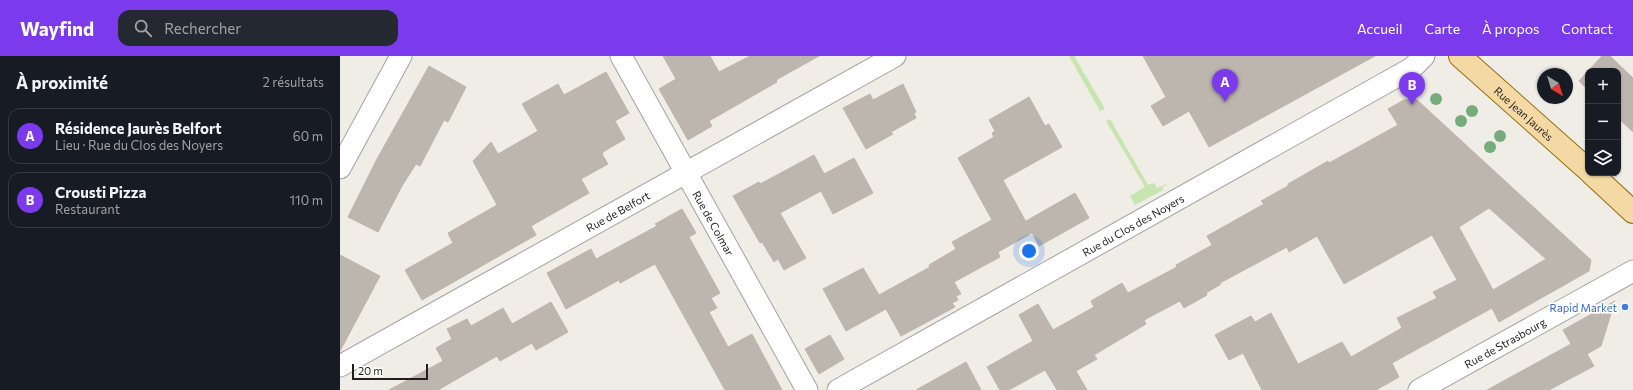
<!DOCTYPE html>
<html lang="fr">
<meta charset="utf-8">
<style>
body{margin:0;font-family:Commissioner,sans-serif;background:#242831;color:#f1f3f6}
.controls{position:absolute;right:12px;top:12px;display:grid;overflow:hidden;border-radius:8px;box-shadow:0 1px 3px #0004}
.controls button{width:36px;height:36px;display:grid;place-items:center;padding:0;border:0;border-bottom:1px solid #363941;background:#171b24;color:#f1f3f6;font:20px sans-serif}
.compass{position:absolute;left:1197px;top:12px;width:36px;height:36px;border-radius:50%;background:#171b24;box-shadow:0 1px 3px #0004;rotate:142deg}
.scale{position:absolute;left:12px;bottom:10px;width:76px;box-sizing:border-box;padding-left:4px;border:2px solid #1f1f1f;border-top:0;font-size:11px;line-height:14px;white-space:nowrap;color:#1f1f1f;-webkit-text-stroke:3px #fff;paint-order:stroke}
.you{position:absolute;left:689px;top:195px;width:14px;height:14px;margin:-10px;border:3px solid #fff;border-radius:50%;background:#1a73e8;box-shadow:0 0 0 6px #1a73e833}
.badge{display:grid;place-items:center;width:26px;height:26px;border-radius:50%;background:#7c3aed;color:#fff;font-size:13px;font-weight:700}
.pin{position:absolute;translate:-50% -33px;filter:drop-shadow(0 1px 2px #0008)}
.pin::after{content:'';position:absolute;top:21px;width:14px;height:12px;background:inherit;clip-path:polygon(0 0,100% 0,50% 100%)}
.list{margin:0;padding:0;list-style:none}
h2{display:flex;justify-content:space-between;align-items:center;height:52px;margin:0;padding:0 16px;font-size:17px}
h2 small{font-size:13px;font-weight:400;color:#9ea1a6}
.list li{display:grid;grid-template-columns:26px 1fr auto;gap:12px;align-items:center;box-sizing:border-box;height:56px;margin:0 8px 8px;padding:0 8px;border:1px solid #363941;border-radius:12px}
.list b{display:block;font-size:15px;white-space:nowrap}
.list p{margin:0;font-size:13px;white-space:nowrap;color:#9ea1a6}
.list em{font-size:13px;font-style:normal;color:#9ea1a6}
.icon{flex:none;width:22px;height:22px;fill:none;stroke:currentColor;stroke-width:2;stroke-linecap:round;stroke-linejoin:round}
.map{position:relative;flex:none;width:1293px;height:334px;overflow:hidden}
header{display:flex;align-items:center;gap:24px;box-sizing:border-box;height:56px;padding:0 20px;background:#7c3aed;color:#fff}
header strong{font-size:19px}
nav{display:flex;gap:22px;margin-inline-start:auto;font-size:14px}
.search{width:280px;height:36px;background:#242831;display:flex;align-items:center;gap:10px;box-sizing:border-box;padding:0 14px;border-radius:12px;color:#9ea1a6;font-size:15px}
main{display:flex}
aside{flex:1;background:#171b24}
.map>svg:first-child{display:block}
</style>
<header>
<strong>Wayfind</strong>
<div class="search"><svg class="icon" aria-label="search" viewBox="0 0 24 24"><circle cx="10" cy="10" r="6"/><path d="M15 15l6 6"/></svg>Rechercher</div>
<nav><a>Accueil</a><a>Carte</a><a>À propos</a><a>Contact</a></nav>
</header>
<main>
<aside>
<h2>À proximité<small>2 résultats</small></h2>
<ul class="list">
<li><span class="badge">A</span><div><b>Résidence Jaurès Belfort</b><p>Lieu · Rue du Clos des Noyers</p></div><em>60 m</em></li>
<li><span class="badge">B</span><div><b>Crousti Pizza</b><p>Restaurant</p></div><em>110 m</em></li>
</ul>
</aside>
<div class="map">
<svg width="1293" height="334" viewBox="0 0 1293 334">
<rect width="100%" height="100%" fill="#efede6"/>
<g fill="#c6e5af">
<polygon points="729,0 734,0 765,53 760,55"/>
<polygon points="770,63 808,129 814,127 817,132 827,128 827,129 823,131 823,134 795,149 790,140 805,131 766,65"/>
</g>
<g fill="#bcb6af" stroke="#c0b5a9" fill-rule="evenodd">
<polygon points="323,0 370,0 379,16 410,0 479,0 436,24 437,26 369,65 372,70 348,84 319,33 336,23"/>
<polygon points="803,0 1035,0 869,91 849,55 823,70 811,50 826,41"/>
<polygon points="1262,0 1270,0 1293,22 1293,76 1278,62 1278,15 1248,15"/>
<polygon points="89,10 126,31 108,66 104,64 80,110 76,108 62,130 38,176 8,161 37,103"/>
<polygon points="1248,15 1248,34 1239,25"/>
<polygon points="266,16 289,57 275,65 285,83 263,96 262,98 268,108 241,123 249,137 191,170 196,179 82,244 65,214 113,187 108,177 157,149 133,105 151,86 158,98 198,75 182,48 218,28 224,39"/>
<polygon points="563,28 576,56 574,57 576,62 551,76 553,78 526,93 503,52 530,38 533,44"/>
<polygon points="689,41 705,70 709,68 722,91 663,124 692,177 658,196 660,201 614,226 621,238 616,240 618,244 612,247 615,251 561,280 546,253 506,275 483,233 523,212 539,239 590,211 589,209 616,193 612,186 652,164 618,102 654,81 652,77 655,75 649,64"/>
<path d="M1076,43L1251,204L1249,215L1159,266L1152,252L1052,307L1059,321L1036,334H922L903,297L889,304L875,279L911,260L915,266L931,257L958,308L1002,286L1011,301L1062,272L1057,262L1097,242L1093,236L1117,224L1092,179L1004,228L977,180L949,196L947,191L880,227L881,228L866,237L867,239L844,252L840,245L804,264L806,268L754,299L757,303L736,315L747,334H717L705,314L669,334H660L647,311L693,285L679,259L698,248L713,274L754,251L751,245L782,227L788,237L837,211L836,209L872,189L867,180L924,148L921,145L948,130V128L988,105L989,107L1058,69L1048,53L1064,44ZM1149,152L1206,203L1153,234L1119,171Z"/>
<polygon points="474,99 484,118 514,102 533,137 493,158 481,135 440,157 466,202 444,214 438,203 434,206 422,186 420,187 393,140 419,126 420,128"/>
<polygon points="735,137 749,162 699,190 686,165"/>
<polygon points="342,153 356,177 349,181 380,237 371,242 377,252 369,256 388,291 412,278 442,334 385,334 315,208 280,227 279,224 226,253 207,217 251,193 256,203 317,170 315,168"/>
<polygon points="0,199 40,220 0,295"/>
<polygon points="1275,245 1261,290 1247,298 1254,310 1209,334 1147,334 1231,288 1223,274"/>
<polygon points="211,246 228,276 196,294 192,287 160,305 157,300 98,334 49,334 103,305 96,292 112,283 107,273 127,263 131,270 163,252 172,268"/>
<polygon points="490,279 504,303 479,318 465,293"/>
<polygon points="626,306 641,334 576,334"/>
</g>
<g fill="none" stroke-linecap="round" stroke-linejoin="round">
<defs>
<g id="street">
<path id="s1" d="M281,0L467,334"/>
<polyline points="0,112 61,0"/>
<path id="s2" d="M0,310L555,0"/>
<path id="s3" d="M498,334L1072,12L1084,0"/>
<path id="s4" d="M1079,334L1293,215"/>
</g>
<g id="primary">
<path id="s5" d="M1120,0L1248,114"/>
<polyline points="1251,117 1293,156"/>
</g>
</defs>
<use href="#street" stroke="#a3a3a3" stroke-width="23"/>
<use href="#primary" stroke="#8f6e0b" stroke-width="24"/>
<use href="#street" stroke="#fff" stroke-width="21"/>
<use href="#primary" stroke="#f5d9a4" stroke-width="22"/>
</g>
<g fill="#76ac7b">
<circle cx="1096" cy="43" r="6"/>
<circle cx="1132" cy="55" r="6"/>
<circle cx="1121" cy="65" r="6"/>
<circle cx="1160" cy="80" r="6"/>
<circle cx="1150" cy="91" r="6"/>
</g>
<circle fill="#3f7fe0" stroke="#fff" stroke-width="1.5" cx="1285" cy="251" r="4"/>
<g text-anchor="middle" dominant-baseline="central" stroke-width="3.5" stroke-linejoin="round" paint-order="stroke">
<g font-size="11" fill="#1f1f1f" stroke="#fff">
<text stroke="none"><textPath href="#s5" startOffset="86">Rue Jean Jaurès</textPath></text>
<text stroke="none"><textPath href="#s2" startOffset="318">Rue de Belfort</textPath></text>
<text stroke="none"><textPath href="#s1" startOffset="191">Rue de Colmar</textPath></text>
<text stroke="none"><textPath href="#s3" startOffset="338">Rue du Clos des Noyers</textPath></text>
<text stroke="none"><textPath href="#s4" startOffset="98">Rue de Strasbourg</textPath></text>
</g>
<g font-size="11" fill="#366cbe" stroke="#fff" text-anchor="end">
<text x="1277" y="251">Rapid Market</text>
</g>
</g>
</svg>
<div class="controls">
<button>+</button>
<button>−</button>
<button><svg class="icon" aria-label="layers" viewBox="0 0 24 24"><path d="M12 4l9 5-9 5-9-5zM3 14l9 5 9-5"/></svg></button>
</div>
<svg class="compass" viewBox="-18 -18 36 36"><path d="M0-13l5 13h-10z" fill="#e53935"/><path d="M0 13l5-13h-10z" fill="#9ea1a6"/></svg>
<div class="scale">20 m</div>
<div class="you"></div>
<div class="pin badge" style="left:885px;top:46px">A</div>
<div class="pin badge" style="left:1072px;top:49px">B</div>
</div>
</main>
